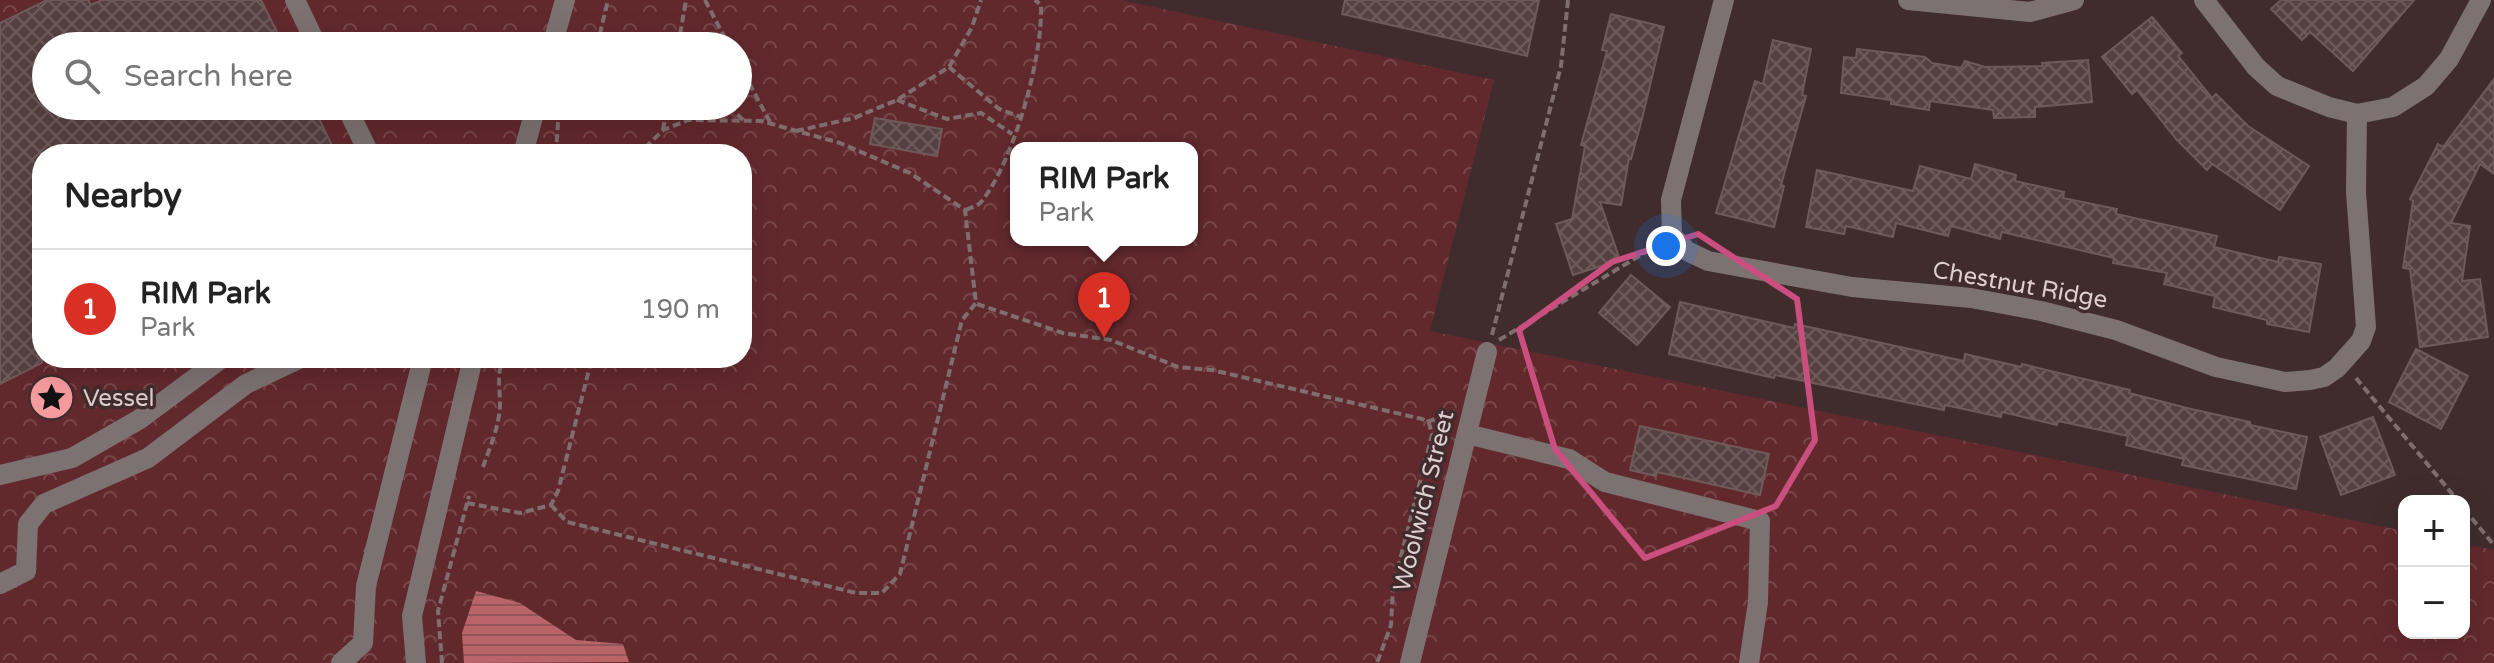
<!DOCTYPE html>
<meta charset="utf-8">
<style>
body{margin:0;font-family:"Varela Round",sans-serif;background:#f6f6f6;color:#222}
.controls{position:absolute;right:24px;bottom:24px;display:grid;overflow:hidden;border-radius:16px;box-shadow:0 8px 32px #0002}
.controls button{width:72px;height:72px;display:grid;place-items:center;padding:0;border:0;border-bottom:2px solid #e0e0e0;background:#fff;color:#222;font:40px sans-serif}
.you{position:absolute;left:1666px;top:246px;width:28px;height:28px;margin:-20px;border:6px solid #fff;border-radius:50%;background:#1a73e8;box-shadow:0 0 0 12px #1a73e833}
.badge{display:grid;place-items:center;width:52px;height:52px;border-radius:50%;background:#d93025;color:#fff;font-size:26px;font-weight:700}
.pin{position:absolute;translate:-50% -66px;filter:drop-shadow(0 2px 4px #0008)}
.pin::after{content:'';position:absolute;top:42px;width:28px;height:24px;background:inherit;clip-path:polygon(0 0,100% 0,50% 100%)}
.popup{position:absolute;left:1010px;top:142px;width:188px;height:104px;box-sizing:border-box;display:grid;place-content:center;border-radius:16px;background:#fff;filter:drop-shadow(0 2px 6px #0005);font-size:26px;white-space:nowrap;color:#767676}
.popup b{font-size:30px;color:#222}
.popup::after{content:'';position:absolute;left:50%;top:100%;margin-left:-16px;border:16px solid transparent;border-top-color:#fff}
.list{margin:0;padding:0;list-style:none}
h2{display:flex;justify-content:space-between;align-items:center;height:104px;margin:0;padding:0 32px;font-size:34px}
h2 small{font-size:26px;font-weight:400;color:#767676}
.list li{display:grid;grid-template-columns:52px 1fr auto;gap:24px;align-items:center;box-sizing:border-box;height:120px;padding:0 32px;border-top:2px solid #e0e0e0}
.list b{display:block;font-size:30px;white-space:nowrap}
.list p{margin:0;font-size:26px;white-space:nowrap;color:#767676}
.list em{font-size:26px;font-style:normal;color:#767676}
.icon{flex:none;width:44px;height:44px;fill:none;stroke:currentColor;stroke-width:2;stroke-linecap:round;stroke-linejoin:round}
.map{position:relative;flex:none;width:2494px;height:663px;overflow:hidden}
.search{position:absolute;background:#fff;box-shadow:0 8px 32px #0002;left:32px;top:32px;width:720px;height:88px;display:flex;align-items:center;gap:20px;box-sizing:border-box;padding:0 28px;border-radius:44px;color:#767676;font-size:30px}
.panel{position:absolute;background:#fff;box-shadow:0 8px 32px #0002;left:32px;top:144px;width:720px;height:224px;border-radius:32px}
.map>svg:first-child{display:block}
</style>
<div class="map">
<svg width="2494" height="663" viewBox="0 0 2494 663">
<defs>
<pattern id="park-crowns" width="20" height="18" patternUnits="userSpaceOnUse" patternTransform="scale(2)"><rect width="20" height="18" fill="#62292d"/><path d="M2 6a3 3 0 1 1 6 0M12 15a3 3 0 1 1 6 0" fill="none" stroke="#78474a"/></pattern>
<pattern id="water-rules" width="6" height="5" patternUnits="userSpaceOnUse" patternTransform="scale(2)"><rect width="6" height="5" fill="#ba6469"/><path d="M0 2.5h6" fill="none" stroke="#90575a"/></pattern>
<pattern id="building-cross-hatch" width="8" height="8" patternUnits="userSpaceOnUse" patternTransform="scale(2)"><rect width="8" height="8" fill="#564141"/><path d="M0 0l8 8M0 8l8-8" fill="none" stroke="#6e5b5b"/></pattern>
</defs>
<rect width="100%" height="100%" fill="#402c2d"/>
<path fill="url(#park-crowns)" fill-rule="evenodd" d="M0,0H1121L1494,80L1430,331L2404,531V633H2464V544L2494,550V663H0ZM46,46H738V106H46ZM1016,148H1192V240H1016ZM42,154H742V358H42Z"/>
<polygon fill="url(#water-rules)" points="476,591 520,603 576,640 623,644 629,662 464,663 462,633"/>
<g fill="url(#building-cross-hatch)" stroke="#6f5959" stroke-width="2">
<polygon points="47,0 88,0 91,5 102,0 261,0 284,46 46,46 46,106 313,106 336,154 42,154 42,363 0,384 0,23"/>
<polygon points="1345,0 1539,0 1527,56 1342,14"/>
<polygon points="2281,0 2414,0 2353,71 2310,32 2302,40 2271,9"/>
<polygon points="1611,14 1664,27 1642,119 1631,159 1629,158 1621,205 1600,202 1620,260 1573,275 1556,224 1572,219 1585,146 1581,145 1607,51 1602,50"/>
<polygon points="2152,17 2182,53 2178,56 2212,98 2216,94 2248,126 2309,166 2280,210 2212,164 2207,170 2177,140 2137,90 2132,94 2102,57"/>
<polygon points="1773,40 1811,49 1802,95 1806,96 1781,185 1784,186 1774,227 1716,213 1755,81 1763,84"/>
<polygon points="1857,49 1925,57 1932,63 1961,68 1965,61 1985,67 2043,66 2042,63 2088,60 2092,102 2035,107 2035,117 1994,118 1993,110 1930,101 1929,110 1891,104 1891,100 1841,93 1844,57 1856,58"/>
<polygon points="2494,79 2494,174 2480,164 2451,223 2470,226 2462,281 2480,279 2488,337 2420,347 2410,269 2403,268 2413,201 2410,199 2438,144 2443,147"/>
<polygon points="875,118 942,129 937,156 870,144"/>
<polygon points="1975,164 2016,175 2015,181 2064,192 2063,198 2117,209 2116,214 2217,236 2214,247 2278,262 2279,257 2321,264 2309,332 2267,324 2267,320 2213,307 2215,296 2164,284 2167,273 2113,263 2114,258 2002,232 2000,239 1951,226 1948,236 1896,223 1893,237 1846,226 1844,234 1806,227 1817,170 1913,191 1920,166 1971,179"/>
<polygon points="1631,275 1670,307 1637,345 1599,313"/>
<polygon points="1680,302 1794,328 1795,324 1964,361 1965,354 2021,367 2022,364 2130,390 2129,393 2187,408 2250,422 2250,425 2307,437 2296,489 2182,465 2184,459 2126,445 2128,436 2058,421 2057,425 2002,412 2001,417 1945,405 1944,410 1775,375 1774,378 1669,354"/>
<polygon points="2416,349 2468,376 2441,429 2389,402"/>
<polygon points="2373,417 2395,475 2341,495 2320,437"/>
<polygon points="1640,426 1769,454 1760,495 1657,472 1656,476 1630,470"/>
</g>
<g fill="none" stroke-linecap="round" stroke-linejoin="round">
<g stroke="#7f6e6e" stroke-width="4" stroke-dasharray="8 4" stroke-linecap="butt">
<polyline points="705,0 729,46"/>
<polyline points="597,46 608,0"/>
<polyline points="678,46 686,0"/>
<polyline points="738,62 771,124"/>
<polyline points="949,67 999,109 1021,117"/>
<polyline points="897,100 947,119 981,113 1012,134"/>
<polyline points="729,106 744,121"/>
<polyline points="663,130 667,106"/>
<polyline points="796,131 854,118 897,100 949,67 972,27 981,0"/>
<polyline points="556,154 559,106"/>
<path d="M966,210C972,207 978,206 982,201C1014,160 1043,57 1041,5L1035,0"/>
<polyline points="977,304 1063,333 1111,340 1178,367 1212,370 1422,419 1429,423 1432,435 1393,587 1391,625 1377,663"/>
<polyline points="1492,335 1561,66 1568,0"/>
<polyline points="1499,340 1656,246"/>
<polyline points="2356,378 2458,501"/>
<polyline points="1427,422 1455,411"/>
<path d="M483,467C490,447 500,425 500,403C500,386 496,374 504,358"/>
<polyline points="467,503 520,513 551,505 558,491 592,358"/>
<polyline points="551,505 567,522 856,593 882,593 900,574 962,320 976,303 965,210 910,173 840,143 761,121 688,120 663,130 639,154"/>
<polyline points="2464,509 2494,545"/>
<polyline points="442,663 438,611 469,496"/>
</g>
<g stroke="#7d7272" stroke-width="20">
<polyline points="295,0 317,46"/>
<polyline points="1724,0 1671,200 1672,236 1687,251 1708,261 1852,287 1971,298 2041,311 2116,330 2216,367 2285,382 2310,380 2324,377 2337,368 2361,341 2366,327 2356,192 2357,114"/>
<polyline points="1908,0 2030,12 2074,0"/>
<polyline points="2204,0 2256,67 2277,86 2329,107 2357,114 2393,107 2426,86 2449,59 2481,0"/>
<polyline points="552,46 565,0"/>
<polyline points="346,106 369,153"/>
<polyline points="523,154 536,106"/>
<polyline points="1467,434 1569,459 1605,482 1760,521 1758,602 1749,663"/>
<polyline points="0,475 72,458 140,419 222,358"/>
<polyline points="0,584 26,571 28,524 44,504 148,458 246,384 301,358"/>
<polyline points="341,663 363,643 366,586 423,358"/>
<polyline points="416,663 412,616 473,358"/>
<polyline points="1410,663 1487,352"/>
</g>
</g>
<path fill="none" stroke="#ca4f7e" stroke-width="6" stroke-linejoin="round" d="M1698,234L1797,299L1815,440L1776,506L1645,558L1555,449L1519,330L1612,262Z"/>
<defs>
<symbol id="sight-disc" viewBox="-11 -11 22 22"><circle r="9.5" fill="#f59b9e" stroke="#402c2d"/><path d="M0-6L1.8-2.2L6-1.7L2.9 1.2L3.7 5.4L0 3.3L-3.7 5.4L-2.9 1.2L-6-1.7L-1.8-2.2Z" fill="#111"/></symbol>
</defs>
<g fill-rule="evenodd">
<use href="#sight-disc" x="26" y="372" width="51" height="51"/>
</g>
<g text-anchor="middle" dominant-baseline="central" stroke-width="7" stroke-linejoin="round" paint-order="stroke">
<g font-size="24" fill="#ddcfcf" stroke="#402c2d">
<text transform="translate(2020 285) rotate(10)">Chestnut Ridge</text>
<text transform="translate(1424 501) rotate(-76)">Woolwich Street</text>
</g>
<g font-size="24" fill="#ddcfcf" stroke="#402c2d" text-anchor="start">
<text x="83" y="398">Vessel</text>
</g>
</g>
</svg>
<div class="controls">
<button>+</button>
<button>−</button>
</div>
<div class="you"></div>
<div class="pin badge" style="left:1104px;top:338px">1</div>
<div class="popup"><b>RIM Park</b>Park</div>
<div class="search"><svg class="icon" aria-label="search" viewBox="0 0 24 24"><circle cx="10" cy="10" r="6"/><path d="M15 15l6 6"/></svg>Search here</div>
<section class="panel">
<h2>Nearby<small></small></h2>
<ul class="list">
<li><span class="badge">1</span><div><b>RIM Park</b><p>Park</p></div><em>190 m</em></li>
</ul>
</section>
</div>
